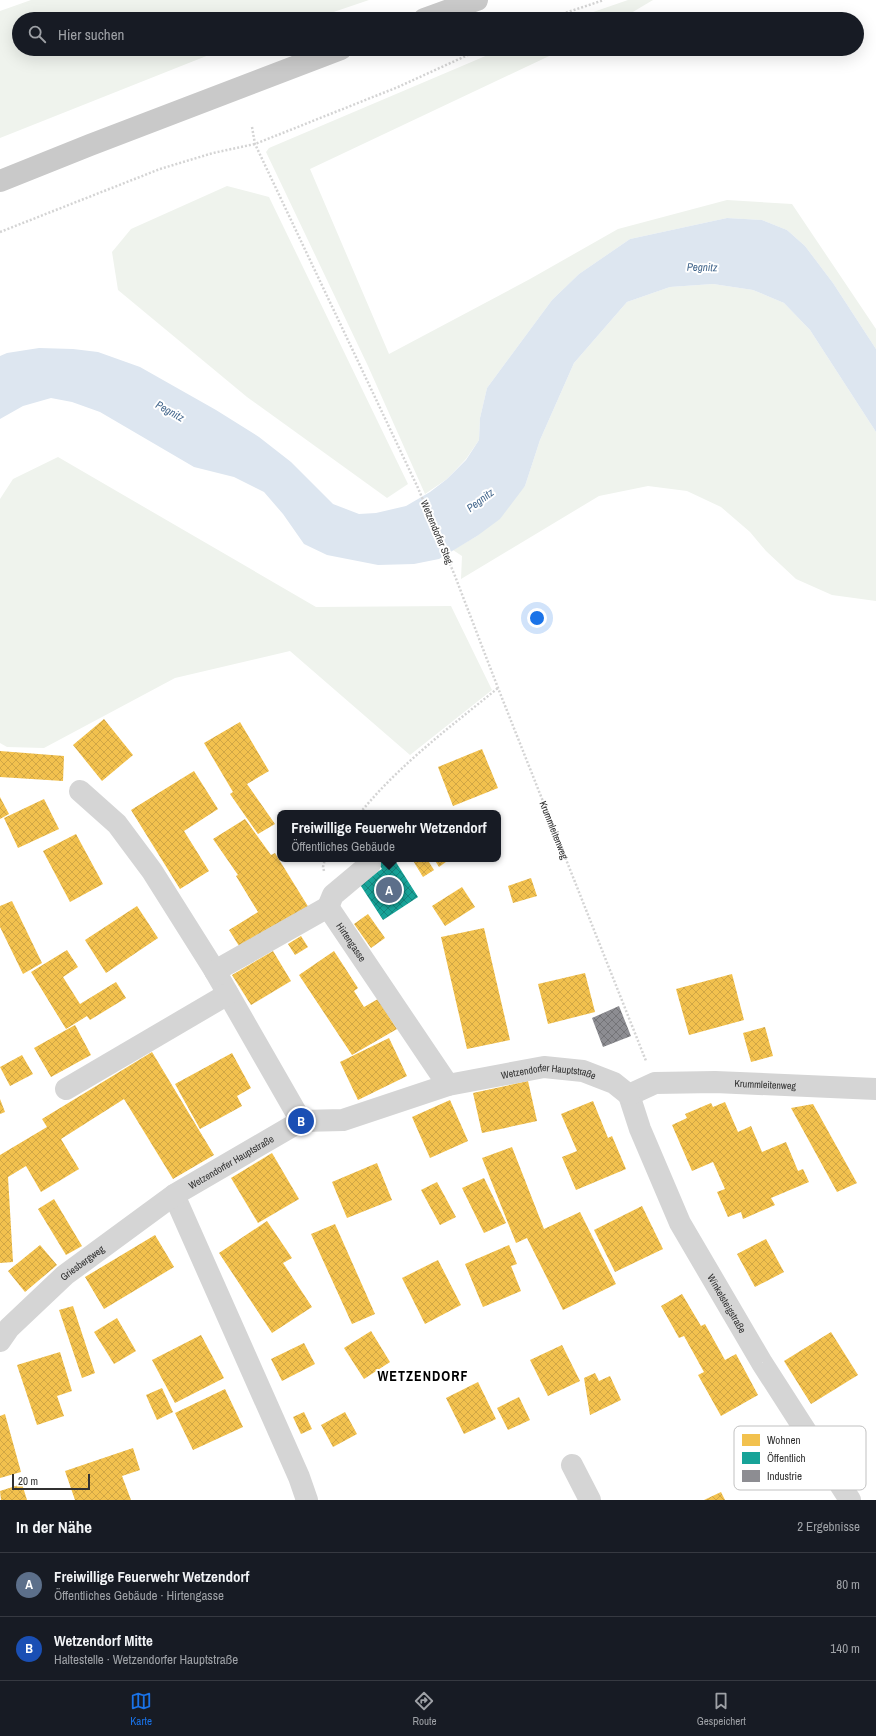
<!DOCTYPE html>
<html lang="de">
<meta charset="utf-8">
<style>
body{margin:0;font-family:"Archivo Narrow",sans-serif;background:#20242c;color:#f1f3f6}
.scale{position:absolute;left:12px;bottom:10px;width:78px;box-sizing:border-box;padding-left:4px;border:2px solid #313131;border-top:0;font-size:11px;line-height:14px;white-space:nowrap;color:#313131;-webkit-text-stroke:3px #fff;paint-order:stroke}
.you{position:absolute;left:537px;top:618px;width:14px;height:14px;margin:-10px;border:3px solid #fff;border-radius:50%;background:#1a73e8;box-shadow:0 0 0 6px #1a73e833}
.badge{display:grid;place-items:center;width:26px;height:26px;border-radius:50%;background:#1a73e8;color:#fff;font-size:13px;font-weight:700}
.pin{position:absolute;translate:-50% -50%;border:2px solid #fff;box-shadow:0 1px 4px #0006}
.popup{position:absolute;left:277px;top:810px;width:224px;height:52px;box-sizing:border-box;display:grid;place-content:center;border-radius:8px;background:#171b24;filter:drop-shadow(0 1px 3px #0005);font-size:13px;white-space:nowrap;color:#9ea1a6}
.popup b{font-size:15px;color:#f1f3f6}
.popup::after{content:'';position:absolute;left:50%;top:100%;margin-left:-8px;border:8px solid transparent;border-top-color:#171b24}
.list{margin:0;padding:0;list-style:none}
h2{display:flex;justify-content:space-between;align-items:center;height:52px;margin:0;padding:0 16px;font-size:17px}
h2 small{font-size:13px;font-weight:400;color:#9ea1a6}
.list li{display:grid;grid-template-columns:26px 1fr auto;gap:12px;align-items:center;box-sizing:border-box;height:64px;padding:0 16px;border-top:1px solid #363941}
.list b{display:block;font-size:15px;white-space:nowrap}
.list p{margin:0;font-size:13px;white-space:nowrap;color:#9ea1a6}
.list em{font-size:13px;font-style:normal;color:#9ea1a6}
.icon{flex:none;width:22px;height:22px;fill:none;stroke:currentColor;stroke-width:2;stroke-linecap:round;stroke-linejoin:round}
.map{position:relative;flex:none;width:876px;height:1500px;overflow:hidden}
.search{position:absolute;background:#171b24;box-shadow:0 4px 16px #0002;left:12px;right:12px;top:12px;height:44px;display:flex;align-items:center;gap:10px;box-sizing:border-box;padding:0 14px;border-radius:22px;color:#9ea1a6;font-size:15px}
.sheet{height:180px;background:#171b24}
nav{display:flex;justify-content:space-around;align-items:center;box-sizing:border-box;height:56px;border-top:1px solid #363941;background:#171b24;font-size:11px;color:#9ea1a6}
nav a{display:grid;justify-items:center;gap:2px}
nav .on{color:#1a73e8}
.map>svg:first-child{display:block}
</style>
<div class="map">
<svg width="876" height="1500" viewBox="0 0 876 1500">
<defs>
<pattern id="homes-cross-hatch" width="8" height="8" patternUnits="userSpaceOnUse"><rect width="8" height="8" fill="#f2c14e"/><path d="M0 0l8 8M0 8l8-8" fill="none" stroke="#d0a645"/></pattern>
<pattern id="public-cross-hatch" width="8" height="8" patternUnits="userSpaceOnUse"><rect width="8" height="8" fill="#17a398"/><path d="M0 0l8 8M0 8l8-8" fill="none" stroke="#15857d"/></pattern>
<pattern id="industry-cross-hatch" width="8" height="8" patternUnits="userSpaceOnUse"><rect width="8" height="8" fill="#8d8d92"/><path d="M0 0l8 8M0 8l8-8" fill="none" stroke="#747478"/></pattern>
</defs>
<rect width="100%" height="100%" fill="#fff"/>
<g fill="#eff3ed">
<polygon points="31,0 369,0 313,19 19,19 19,49 224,49 0,138 0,11"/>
<polygon points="628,0 653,0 621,19 573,19"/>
<polygon points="502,49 564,49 310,169 389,354 530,279 618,229 727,200 792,204 876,329 876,349 833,283 805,246 787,230 762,220 727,218 630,239 579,274 552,300 487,388 480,418 479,440 466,459 447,479 425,494 368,366 266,152 269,148"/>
<polygon points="227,186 269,197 408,484 387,498 247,397 118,290 112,252 131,229"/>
<polygon points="713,284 753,290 784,303 810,330 876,432 876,601 832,595 796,579 766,551 750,532 721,507 687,491 648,486 599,496 461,579 462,556 453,550 477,536 525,486 540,440 574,363 627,302 670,287"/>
<polygon points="58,457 316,607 451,606 492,690 410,755 290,651 175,678 44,748 7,747 0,743 0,499 13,479"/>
</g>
<polygon fill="#dde6f0" points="727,218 762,220 787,230 805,246 833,283 876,349 876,432 810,330 784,303 753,290 713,284 670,287 627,302 574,363 540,440 525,486 500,519 477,536 439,559 414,564 378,565 327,555 304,544 283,514 264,492 234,477 194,467 100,412 72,402 51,398 23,406 0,419 0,356 7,353 39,348 73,349 98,352 140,367 216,410 259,437 291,462 333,504 359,514 376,513 406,506 430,492 447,479 466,460 479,440 480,418 487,388 552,300 579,274 630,239"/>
<g fill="url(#homes-cross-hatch)">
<polygon points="104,719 133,755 102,781 73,745"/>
<polygon points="240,722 269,771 247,784 275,824 258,834 230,794 233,792 204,743"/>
<polygon points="482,749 498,788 453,806 438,767"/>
<polygon points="0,751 64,756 63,781 0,777"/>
<polygon points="194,771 218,809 184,831 209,871 180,889 131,810"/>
<polygon points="0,797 9,814 0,819"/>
<polygon points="44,799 59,829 18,848 4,818"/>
<polygon points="245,819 271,855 275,853 309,908 241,949 229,930 258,912 236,876 238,875 213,839"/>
<polygon points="76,834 103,884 70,902 43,851"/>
<polygon points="412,859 427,859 434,870 423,877"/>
<polygon points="434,859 450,859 439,867"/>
<polygon points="531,878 537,896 513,903 508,886"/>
<polygon points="462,887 475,907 445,926 432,906"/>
<polygon points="12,901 42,963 23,974 0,927 0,906"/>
<polygon points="137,906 158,938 106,973 85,940"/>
<polygon points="368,914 385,938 371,948 354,924"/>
<polygon points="484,928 510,1040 467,1049 441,937"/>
<polygon points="301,936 308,947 295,955 288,944"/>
<polygon points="67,950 78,967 63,977 80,1004 116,982 126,998 90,1020 87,1016 66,1029 31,972"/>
<polygon points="273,951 291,981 251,1005 232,975"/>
<polygon points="334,951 358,988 354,991 364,1007 378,999 397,1029 352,1055 299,975"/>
<polygon points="585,973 595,1012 548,1024 538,984"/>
<polygon points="732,974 744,1020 689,1035 676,989"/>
<polygon points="75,1025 91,1055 51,1077 34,1048"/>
<polygon points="765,1027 773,1056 751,1062 743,1033"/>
<polygon points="389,1038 407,1076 358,1100 340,1062"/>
<polygon points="152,1052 214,1155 173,1179 124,1099 61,1139 79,1169 41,1192 26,1166 8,1177 13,1262 0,1263 0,1155 47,1127 42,1119"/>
<polygon points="232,1053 251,1088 237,1096 242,1106 200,1129 175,1084"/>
<polygon points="22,1055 33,1074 10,1086 0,1067"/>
<polygon points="528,1081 537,1121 482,1133 473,1093"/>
<polygon points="0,1099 5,1112 0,1114"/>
<polygon points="450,1100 468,1141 430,1158 412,1117"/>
<polygon points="593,1101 608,1138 612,1136 626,1169 576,1190 562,1157 577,1151 561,1114"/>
<polygon points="725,1102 738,1132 751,1126 762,1152 786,1142 798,1171 803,1169 809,1182 771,1198 775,1205 743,1219 741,1212 728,1217 717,1192 725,1189 713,1162 692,1171 672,1125 687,1118 685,1114 711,1103 713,1107"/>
<polygon points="813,1104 857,1183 837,1192 791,1108"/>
<polygon points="512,1147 544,1229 580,1212 616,1284 563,1310 527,1238 516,1243 482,1158"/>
<polygon points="272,1153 299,1199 258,1223 231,1178"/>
<polygon points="377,1163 392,1200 347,1218 332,1182"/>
<polygon points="484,1178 506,1223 484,1233 462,1188"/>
<polygon points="437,1182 456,1217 440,1225 421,1190"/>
<polygon points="54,1199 82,1246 66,1255 38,1209"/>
<polygon points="642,1206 663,1249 615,1272 594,1230"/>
<polygon points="267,1221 292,1258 283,1263 312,1307 272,1333 219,1253"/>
<polygon points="335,1224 375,1314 352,1324 311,1234"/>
<polygon points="155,1235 174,1267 104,1309 85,1277"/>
<polygon points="766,1239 784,1272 755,1287 737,1254"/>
<polygon points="40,1245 57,1265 25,1292 8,1271"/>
<polygon points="509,1245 517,1264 511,1266 521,1291 483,1307 465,1264"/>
<polygon points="438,1260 461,1305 425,1324 402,1278"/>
<polygon points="682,1294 701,1326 705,1324 725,1360 736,1354 758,1395 721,1416 698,1375 704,1372 684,1336 679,1338 661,1306"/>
<polygon points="73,1306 95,1373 82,1378 59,1310"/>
<polygon points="117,1318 136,1351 114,1364 94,1332"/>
<polygon points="371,1331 390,1362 364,1379 344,1348"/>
<polygon points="831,1332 858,1375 811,1404 784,1361"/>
<polygon points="201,1335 224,1378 175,1403 152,1360"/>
<polygon points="304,1343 315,1364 282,1381 271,1359"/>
<polygon points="562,1345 580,1381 548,1396 530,1360"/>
<polygon points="60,1352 72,1391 57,1396 64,1416 37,1425 17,1365"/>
<polygon points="595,1373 599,1381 610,1376 621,1400 590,1415 584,1378"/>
<polygon points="478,1382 496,1419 464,1434 446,1398"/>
<polygon points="162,1388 173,1412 157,1420 146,1395"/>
<polygon points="225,1389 243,1427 193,1450 175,1413"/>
<polygon points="519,1397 530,1420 508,1430 497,1408"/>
<polygon points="304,1412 312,1429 301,1434 293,1417"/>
<polygon points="345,1412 357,1434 333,1447 321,1425"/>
<polygon points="5,1414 21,1472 0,1478 0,1416"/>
<polygon points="133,1448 140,1470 122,1476 131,1500 75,1500 65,1471"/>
<polygon points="22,1484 27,1500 1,1500 0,1491"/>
<polygon points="721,1492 725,1500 704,1500"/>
</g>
<polygon fill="url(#public-cross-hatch)" points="380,859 394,859 418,897 383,920 359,883 382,869 377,861"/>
<polygon fill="url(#industry-cross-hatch)" points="619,1006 631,1036 603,1047 592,1018"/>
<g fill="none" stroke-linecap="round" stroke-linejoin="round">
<g stroke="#d4d4d4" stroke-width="2.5" stroke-dasharray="2 2" stroke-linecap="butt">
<polyline points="547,19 604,0"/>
<path id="s1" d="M252,127L255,144L418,488L455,576L498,688L646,1061"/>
<polyline points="0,232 160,169 213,153 255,144 398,87 481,49"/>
<path d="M360,813C399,765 450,727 498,688"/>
<polyline points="324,871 323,867 325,859"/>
</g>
<g stroke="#d5d5d5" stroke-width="22">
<polyline points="80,791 117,824 152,871 215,971 301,1121"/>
<polyline points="328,907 333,895 370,864"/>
<path id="s2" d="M215,971L328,907L448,1085"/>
<polyline points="66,1089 228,994"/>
<path id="s3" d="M629,1095L640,1129L680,1223L762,1363L850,1500"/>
<path id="s4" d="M629,1095L655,1083L715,1082L876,1089"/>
<polyline points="174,1195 299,1477 307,1500"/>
<path id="s5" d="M0,1341L9,1328L65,1275L174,1195L301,1121L343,1120L448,1085L544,1067L583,1071L614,1083L629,1095"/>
<polyline points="572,1465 590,1500"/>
</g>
<g stroke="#c9c9c9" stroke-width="22">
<polyline points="424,19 477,0"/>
<polyline points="0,181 90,145 341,49"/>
</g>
</g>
<g text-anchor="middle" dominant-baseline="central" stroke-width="4" stroke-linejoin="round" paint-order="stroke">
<g font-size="10" fill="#313131" stroke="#fff">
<text transform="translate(437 532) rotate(67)">Wetzendorfer Steg</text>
<text stroke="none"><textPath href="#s1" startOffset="766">Krummleitenweg</textPath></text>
<text stroke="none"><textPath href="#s2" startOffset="172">Hirtengasse</textPath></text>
<text stroke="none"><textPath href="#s5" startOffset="630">Wetzendorfer Hauptstraße</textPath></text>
<text stroke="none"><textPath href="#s4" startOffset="139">Krummleitenweg</textPath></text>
<text stroke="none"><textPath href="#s5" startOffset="294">Wetzendorfer Hauptstraße</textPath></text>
<text stroke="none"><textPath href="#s5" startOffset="114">Griesbergweg</textPath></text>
<text stroke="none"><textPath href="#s3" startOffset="231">Winkelsteigstraße</textPath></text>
</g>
<g font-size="11" font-style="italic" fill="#45688d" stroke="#fff">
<text transform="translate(702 267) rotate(1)">Pegnitz</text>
<text transform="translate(170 411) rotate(29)">Pegnitz</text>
<text transform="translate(480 500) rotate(-37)">Pegnitz</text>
</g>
<g font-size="14" font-weight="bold" letter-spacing="1" fill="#000" stroke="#fff">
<text x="423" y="1376">WETZENDORF</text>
</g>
</g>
<rect x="734" y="1426" width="132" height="64" rx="6" fill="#fff" stroke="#c1c1c1" stroke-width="1"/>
<rect x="742" y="1434" width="18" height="12" fill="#f2c14e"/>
<rect x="742" y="1452" width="18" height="12" fill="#17a398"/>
<rect x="742" y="1470" width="18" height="12" fill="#8d8d92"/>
<g font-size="11" fill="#313131">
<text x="767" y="1444">Wohnen</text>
<text x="767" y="1462">Öffentlich</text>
<text x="767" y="1480">Industrie</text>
</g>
</svg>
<div class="scale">20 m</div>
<div class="you"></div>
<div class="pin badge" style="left:389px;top:890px;background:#5c6f8a">A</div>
<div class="popup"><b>Freiwillige Feuerwehr Wetzendorf</b>Öffentliches Gebäude</div>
<div class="pin badge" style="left:301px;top:1121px;background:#1a4fb4">B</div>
<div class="search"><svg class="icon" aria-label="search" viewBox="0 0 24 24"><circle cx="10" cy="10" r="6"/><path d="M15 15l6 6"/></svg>Hier suchen</div>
</div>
<section class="sheet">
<h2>In der Nähe<small>2 Ergebnisse</small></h2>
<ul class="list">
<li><span class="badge" style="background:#5c6f8a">A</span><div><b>Freiwillige Feuerwehr Wetzendorf</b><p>Öffentliches Gebäude · Hirtengasse</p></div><em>80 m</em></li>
<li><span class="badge" style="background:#1a4fb4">B</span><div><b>Wetzendorf Mitte</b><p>Haltestelle · Wetzendorfer Hauptstraße</p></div><em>140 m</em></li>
</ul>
</section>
<nav>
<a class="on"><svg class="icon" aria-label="map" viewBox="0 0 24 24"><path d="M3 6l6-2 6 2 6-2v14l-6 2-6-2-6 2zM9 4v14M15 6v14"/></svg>Karte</a>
<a><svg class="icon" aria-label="directions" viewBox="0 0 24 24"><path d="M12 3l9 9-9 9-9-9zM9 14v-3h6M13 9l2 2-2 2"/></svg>Route</a>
<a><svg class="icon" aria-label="saved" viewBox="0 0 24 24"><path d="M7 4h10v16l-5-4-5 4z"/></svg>Gespeichert</a>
</nav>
